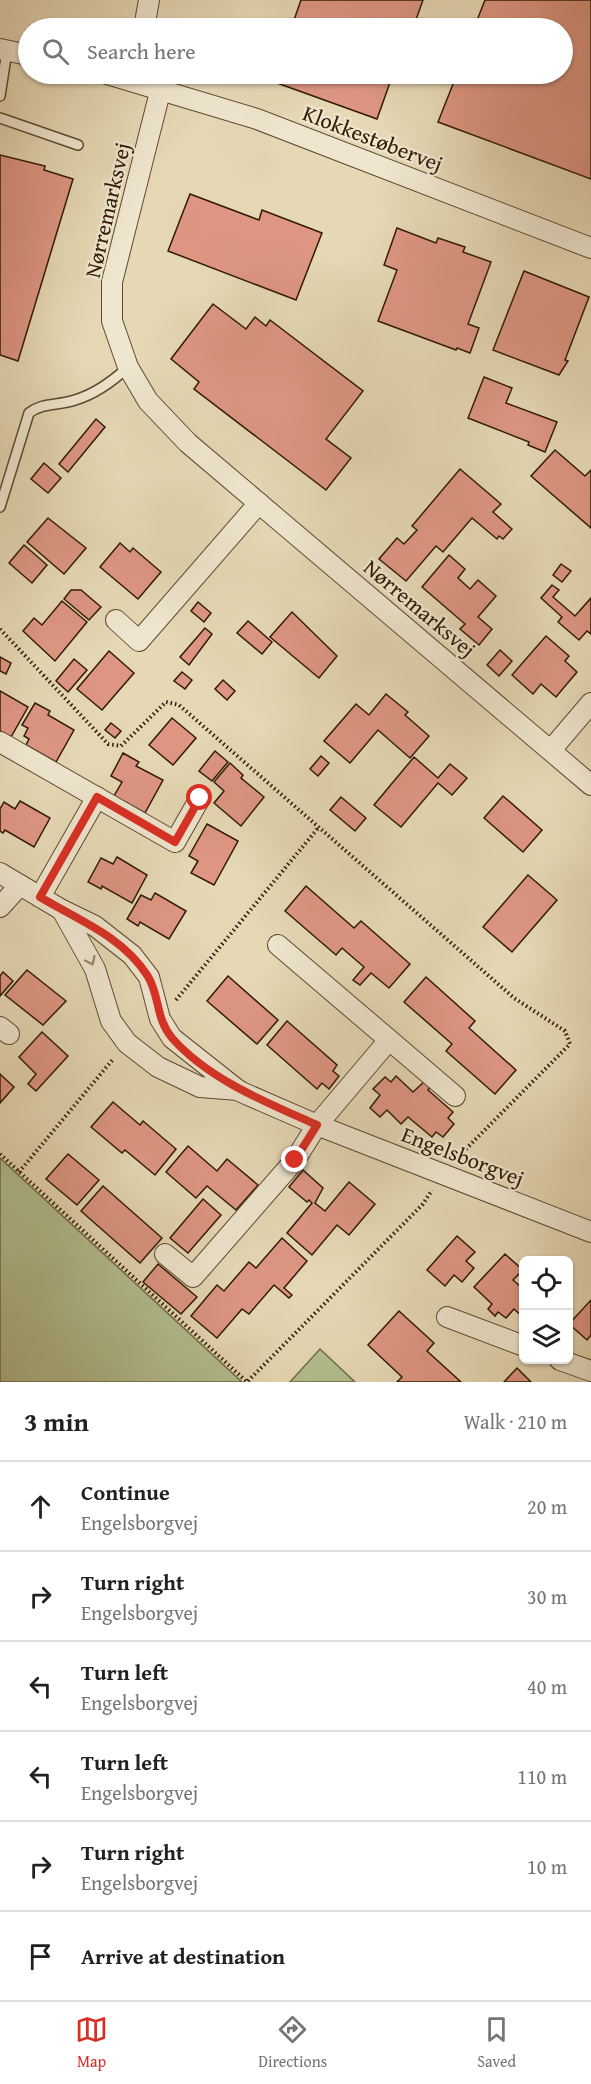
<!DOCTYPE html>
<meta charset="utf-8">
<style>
body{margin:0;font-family:"Gentium Book Plus",serif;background:#f6f6f6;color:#202124}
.controls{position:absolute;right:18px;bottom:18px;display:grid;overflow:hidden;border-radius:9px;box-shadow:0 2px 4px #0004}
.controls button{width:54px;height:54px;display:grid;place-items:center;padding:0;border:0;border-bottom:2px solid #e0e0e0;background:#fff;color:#202124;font:30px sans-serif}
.stop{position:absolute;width:18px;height:18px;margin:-14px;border:4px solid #d93025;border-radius:50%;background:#fff}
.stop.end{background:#d93025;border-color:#fff;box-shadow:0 2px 6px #0008}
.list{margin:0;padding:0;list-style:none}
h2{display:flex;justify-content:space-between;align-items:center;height:78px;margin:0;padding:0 24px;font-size:26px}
h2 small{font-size:20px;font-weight:400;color:#757577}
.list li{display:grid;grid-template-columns:39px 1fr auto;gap:18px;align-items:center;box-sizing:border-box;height:90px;padding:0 24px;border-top:2px solid #e0e0e0}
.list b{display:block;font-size:22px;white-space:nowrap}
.list p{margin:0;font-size:20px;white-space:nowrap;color:#757577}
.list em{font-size:20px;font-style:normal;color:#757577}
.icon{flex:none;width:33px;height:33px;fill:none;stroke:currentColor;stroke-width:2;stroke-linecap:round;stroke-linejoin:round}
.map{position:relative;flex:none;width:591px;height:1382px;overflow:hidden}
.search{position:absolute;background:#fff;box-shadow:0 2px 4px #0004;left:18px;right:18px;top:18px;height:66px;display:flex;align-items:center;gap:15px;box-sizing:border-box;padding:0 21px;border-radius:33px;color:#757577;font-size:22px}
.sheet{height:618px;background:#fff}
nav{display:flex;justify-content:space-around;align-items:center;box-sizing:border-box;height:84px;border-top:2px solid #e0e0e0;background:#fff;font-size:16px;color:#757577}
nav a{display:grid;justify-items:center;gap:3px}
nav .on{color:#d93025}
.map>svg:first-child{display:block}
</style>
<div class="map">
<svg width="591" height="1382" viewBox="0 0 591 1382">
<rect width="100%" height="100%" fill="#e6d8b5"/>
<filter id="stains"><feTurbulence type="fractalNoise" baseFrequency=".00333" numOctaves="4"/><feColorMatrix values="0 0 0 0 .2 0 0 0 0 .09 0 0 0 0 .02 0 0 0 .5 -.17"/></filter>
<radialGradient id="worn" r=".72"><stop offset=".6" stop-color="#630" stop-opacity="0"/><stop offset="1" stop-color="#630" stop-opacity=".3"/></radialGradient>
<g fill="#b3bf8f" stroke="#726c4a" stroke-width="1.5">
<polygon points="0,1158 242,1382 0,1382"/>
<polygon points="320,1349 355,1382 290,1382"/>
</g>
<g fill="#de9683" stroke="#311a05" stroke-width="1.5">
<polygon points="301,0 423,0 413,28 297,28 299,22 294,20"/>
<polygon points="485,0 591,0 591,179 438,122 457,74 562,74 562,28 474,28"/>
<polygon points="281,74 393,74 377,119 277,83"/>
<polygon points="0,155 45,166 44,170 73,179 18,361 0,355"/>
<polygon points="190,194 259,220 262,210 322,233 296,300 168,251"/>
<polygon points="397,228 436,243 438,238 465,247 463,252 491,262 468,324 479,328 470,353 457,348 456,350 378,321 397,270 384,265"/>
<polygon points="524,271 589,297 565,360 568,361 559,375 493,350"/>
<polygon points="213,304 246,329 255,317 266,326 270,320 363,391 326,439 351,458 326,490 194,389 199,382 171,359"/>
<polygon points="484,377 512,388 506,403 557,422 545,452 528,445 529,442 468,418"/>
<polygon points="96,419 105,427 68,472 59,464"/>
<polygon points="555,450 585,476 591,470 591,528 531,476"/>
<polygon points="44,463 61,478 48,493 31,479"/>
<polygon points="460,469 501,504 493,512 512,529 503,539 499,536 497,539 472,518 443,552 436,546 406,581 379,559 397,538 404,544 417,530 412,526"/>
<polygon points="48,518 86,548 64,574 27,542"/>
<polygon points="120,543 130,552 133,548 161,572 138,599 100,567"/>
<polygon points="24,545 47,565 32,583 9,563"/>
<polygon points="449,555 465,569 458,578 470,589 478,580 496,596 478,617 492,629 479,645 460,629 465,624 422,587"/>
<polygon points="561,564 571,571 562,582 553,575"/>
<polygon points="552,585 559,590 553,597 575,616 591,598 591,634 587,631 579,640 558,622 562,617 541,598"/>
<polygon points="71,590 81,590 101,607 89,620 64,599"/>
<polygon points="62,601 87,622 55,661 23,631 34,618 42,625"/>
<polygon points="198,602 211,613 204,622 191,611"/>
<polygon points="292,612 337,656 319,678 270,637"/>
<polygon points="248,621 272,642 262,654 237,633"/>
<polygon points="205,628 212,634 189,665 180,657"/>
<polygon points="546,636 569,656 565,661 577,672 556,697 541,684 533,694 512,675"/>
<polygon points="500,650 512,661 499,676 487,665"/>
<polygon points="109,651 134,673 102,710 77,689"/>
<polygon points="0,657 11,663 6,674 0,671"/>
<polygon points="74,659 87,670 68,692 56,681"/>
<polygon points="182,672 192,680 185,689 174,681"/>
<polygon points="223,680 235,691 227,700 215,689"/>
<polygon points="0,691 28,707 11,737 0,731"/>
<polygon points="386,694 408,712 405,715 429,736 410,758 378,730 350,763 324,741 356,704 369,715"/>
<polygon points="35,703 50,711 48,715 74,730 56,762 26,745 29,739 24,736 28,728 22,725"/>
<polygon points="172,718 196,738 173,765 149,745"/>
<polygon points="111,723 121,731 115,738 105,730"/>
<polygon points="215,751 228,762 212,781 199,771"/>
<polygon points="123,753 139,762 136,766 163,780 145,813 114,796 122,782 111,776"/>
<polygon points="321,756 329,763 318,776 310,769"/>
<polygon points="414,757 438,778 450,764 467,778 452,795 438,783 401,827 374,805"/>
<polygon points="230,763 243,775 241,778 264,797 241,826 214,803 224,791 214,782"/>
<polygon points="503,796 542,830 523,852 484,818"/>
<polygon points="341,797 366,818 355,831 330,810"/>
<polygon points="20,801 50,818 34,847 5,830 3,833 0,831 0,809 4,802 15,809"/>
<polygon points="207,824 238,841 214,885 191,873 198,861 189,856"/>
<polygon points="117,857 147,875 132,903 102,886 101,889 88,882 101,858 113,864"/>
<polygon points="528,875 557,900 512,952 483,927"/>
<polygon points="306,886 354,928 361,921 410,964 389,988 371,973 360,985 353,980 364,967 342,948 336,955 285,911"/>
<polygon points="155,893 186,911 169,939 140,922 138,926 127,919 141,895 151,900"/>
<polygon points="27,970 66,1001 43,1025 5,995"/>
<polygon points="3,972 13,981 0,996 0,976"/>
<polygon points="228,976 278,1020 257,1044 207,1001"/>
<polygon points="426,977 475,1021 469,1028 516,1070 495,1094 446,1051 452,1044 404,1002"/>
<polygon points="287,1021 337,1065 333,1071 339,1076 329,1089 322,1083 317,1089 267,1045"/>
<polygon points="42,1032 68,1056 36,1091 28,1084 36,1074 19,1057"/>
<polygon points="0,1074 14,1087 0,1103"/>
<polygon points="396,1076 413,1092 426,1080 432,1085 428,1090 453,1112 448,1118 454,1124 443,1137 436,1132 432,1137 408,1117 401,1124 387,1110 380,1117 370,1108 380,1095 373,1089 385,1077 391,1082"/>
<polygon points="113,1102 140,1125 143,1121 176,1149 155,1175 125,1150 122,1153 91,1127"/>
<polygon points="188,1146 217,1171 227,1159 258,1185 236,1210 207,1186 196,1198 166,1172"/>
<polygon points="68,1154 99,1180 77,1205 46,1179"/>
<polygon points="303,1170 323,1188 315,1203 325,1211 349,1182 375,1204 349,1235 337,1225 312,1255 287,1233 312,1203 309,1200 307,1202 289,1187"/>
<polygon points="103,1186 162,1238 140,1263 81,1211"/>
<polygon points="203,1199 221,1215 188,1253 170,1238"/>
<polygon points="457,1236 475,1252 466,1261 474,1268 462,1282 454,1275 445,1286 427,1270"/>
<polygon points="282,1238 307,1261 284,1288 292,1295 289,1298 274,1285 249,1314 242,1309 217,1338 191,1316 217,1285 224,1291 249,1262 256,1268"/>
<polygon points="505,1254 523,1270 513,1280 521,1287 524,1284 524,1318 514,1309 506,1318 498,1312 495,1316 488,1309 492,1304 474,1287"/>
<polygon points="158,1264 197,1297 181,1314 143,1282"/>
<polygon points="591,1300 591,1335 587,1340 569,1324"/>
<polygon points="399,1311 434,1343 427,1351 461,1382 397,1382 402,1377 368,1345"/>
<polygon points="517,1368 531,1382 504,1382"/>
</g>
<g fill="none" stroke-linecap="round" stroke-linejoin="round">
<defs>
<g id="service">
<polyline points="0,96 7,51"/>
<polyline points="0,118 78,145"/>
<path d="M0,507L29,413C43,402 58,406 75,400C95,394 113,381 128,367"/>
</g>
<g id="minor">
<polyline points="144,28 149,0"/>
<polyline points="0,49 28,55"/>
<polyline points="107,74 257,119 591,248"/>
<polyline points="161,88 112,282 112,321 128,367 148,401 188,443 591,785"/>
<polyline points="116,620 139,641 259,503"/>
<polyline points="0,742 175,842 200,798"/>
<polyline points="551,750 591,703"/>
<polyline points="0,873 62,910 95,926 132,955 149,977 160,1019 172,1038 239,1091 317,1125 591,1232"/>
<polyline points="40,897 97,797"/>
<polyline points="0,907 20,885"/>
<polyline points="62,910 95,969 111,1021 127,1043 158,1067 200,1087 238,1090"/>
<polyline points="278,945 455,1096"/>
<polyline points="0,1027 9,1034"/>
<polyline points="165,1254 193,1277 295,1160 317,1125 389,1040"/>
<polyline points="447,1317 524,1346"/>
<polyline points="560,1360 591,1371"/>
</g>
</defs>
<use href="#service" stroke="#5e4a31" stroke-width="12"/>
<use href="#minor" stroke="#5e4a31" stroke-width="22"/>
<g stroke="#311a05" stroke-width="4" stroke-dasharray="1.5 3" stroke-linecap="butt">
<polyline points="0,629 108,744 121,746 166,702 179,705 514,998 565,1031 570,1044 457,1158"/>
<polyline points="176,1000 319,827"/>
<polyline points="0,1154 247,1382 423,1204 432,1190"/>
<polyline points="19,1172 114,1058"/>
</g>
<use href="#service" stroke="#efe6cf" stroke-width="9"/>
<use href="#minor" stroke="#efe6cf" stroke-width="20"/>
</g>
<defs><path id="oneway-chevron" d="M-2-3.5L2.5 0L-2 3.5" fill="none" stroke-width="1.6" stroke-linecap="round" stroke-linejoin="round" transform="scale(1.5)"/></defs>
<use stroke="#9a8a74" href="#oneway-chevron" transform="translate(91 961) rotate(65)"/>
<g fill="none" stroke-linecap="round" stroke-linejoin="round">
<path stroke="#d93025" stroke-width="8" d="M200,798L175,842L97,797L40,897C78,920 122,936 147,975C160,994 155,1018 172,1038C209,1080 268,1103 317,1125L295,1160"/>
</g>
<g text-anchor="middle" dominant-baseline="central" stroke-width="4.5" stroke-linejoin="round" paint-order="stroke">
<g font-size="22" fill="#311a05" stroke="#efe6cf">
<text transform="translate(373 138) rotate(21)">Klokkestøbervej</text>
<text transform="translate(107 210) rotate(-77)">Nørremarksvej</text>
<text transform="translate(420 608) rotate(40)">Nørremarksvej</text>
<text transform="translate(463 1156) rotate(21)">Engelsborgvej</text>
</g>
</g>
<rect width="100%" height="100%" filter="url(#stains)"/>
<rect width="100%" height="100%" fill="url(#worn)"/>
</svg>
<div class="controls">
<button><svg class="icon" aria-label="locate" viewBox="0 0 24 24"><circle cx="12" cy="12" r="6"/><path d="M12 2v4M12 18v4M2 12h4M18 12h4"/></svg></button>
<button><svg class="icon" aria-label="layers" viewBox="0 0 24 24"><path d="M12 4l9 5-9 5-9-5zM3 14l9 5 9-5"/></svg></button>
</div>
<div class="stop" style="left:200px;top:798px"></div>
<div class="stop end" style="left:295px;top:1160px"></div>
<div class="search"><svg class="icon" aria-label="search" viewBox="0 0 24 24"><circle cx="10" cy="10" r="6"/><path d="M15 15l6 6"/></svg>Search here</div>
</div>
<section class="sheet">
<h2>3 min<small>Walk · 210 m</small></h2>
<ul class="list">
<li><svg class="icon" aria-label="ahead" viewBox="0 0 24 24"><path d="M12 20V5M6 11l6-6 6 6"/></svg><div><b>Continue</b><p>Engelsborgvej</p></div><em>20 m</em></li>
<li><svg class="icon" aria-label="right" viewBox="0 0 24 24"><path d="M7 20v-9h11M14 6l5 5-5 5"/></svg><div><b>Turn right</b><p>Engelsborgvej</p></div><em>30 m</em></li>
<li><svg class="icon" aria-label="left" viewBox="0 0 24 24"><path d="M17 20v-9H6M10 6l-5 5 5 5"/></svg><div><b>Turn left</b><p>Engelsborgvej</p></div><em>40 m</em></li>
<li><svg class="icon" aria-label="left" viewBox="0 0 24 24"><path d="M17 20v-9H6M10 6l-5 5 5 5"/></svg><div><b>Turn left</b><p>Engelsborgvej</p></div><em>110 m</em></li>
<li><svg class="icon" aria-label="right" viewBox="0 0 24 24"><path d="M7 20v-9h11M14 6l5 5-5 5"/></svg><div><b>Turn right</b><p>Engelsborgvej</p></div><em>10 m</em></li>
<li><svg class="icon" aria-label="arrive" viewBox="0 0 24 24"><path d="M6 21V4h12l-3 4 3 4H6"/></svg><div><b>Arrive at destination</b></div></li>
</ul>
</section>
<nav>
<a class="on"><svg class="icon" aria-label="map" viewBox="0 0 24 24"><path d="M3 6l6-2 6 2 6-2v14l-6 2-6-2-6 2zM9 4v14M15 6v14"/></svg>Map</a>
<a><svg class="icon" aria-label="directions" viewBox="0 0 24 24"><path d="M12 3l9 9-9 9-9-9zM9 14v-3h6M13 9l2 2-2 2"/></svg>Directions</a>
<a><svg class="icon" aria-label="saved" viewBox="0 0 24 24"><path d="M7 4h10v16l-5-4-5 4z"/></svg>Saved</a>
</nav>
